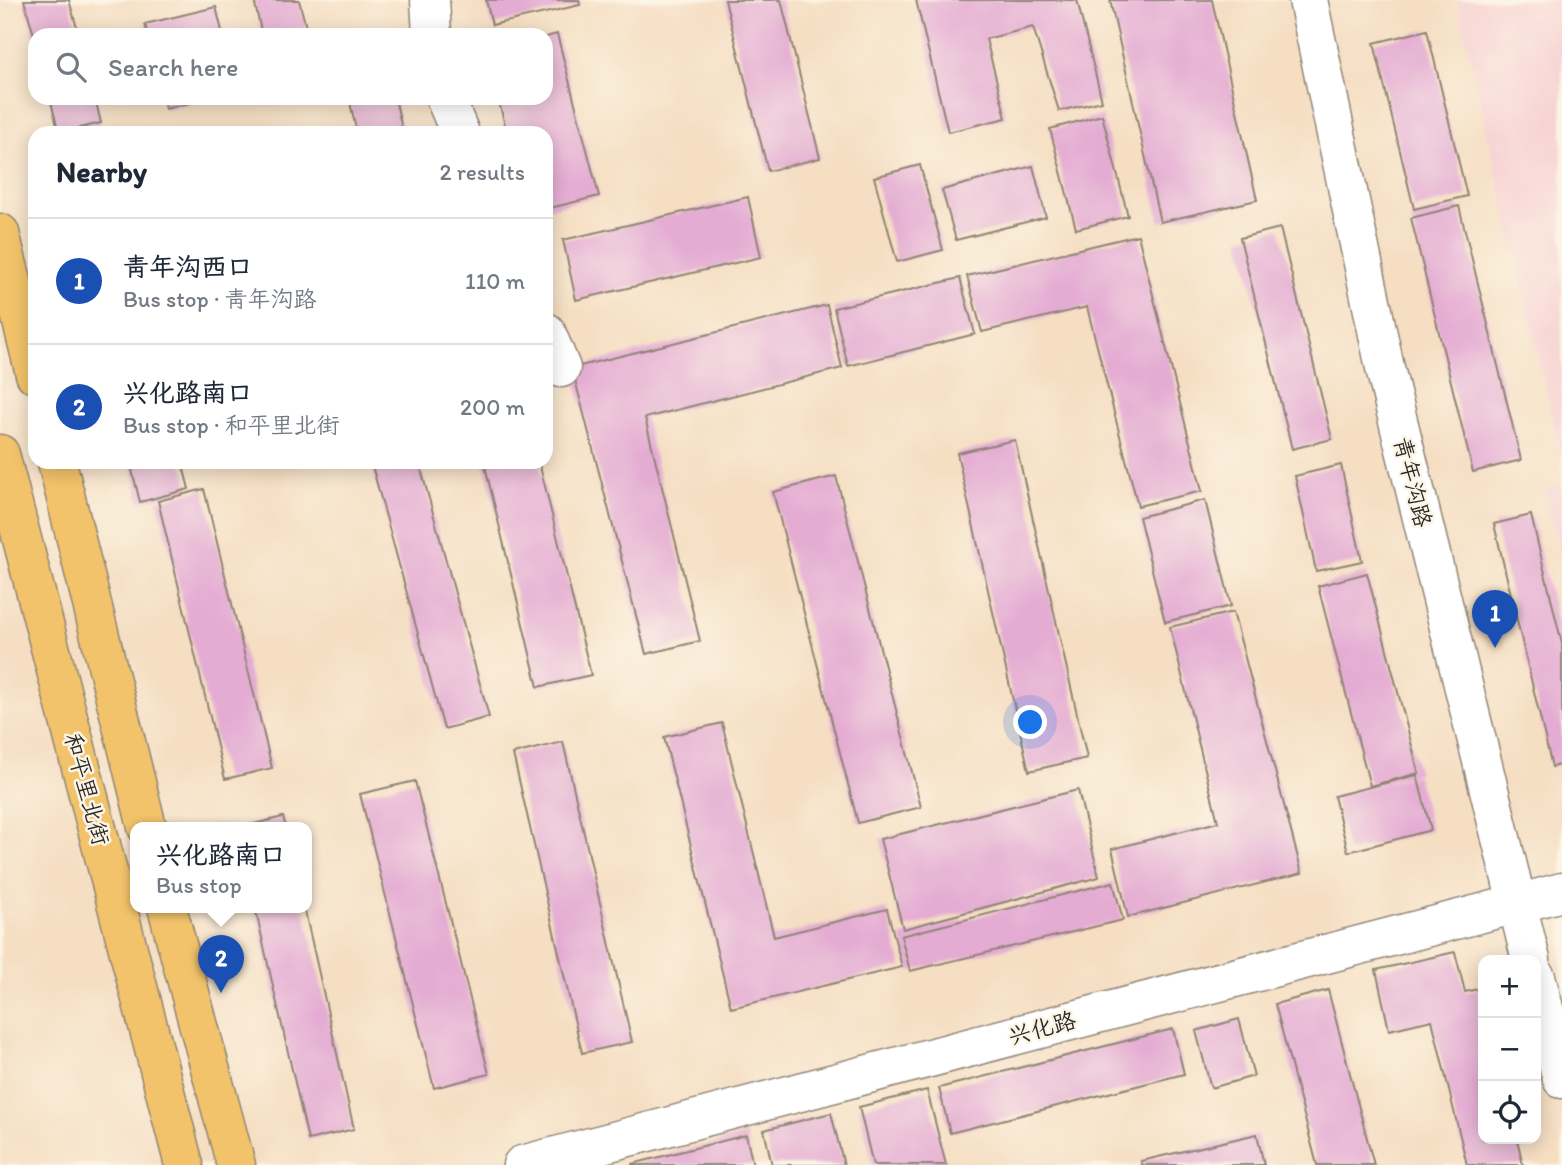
<!DOCTYPE html>
<meta charset="utf-8">
<style>
body{margin:0;font-family:Itim,"LXGW WenKai TC",sans-serif;background:#f2f2f3;color:#1f2937}
.controls{position:absolute;right:21px;bottom:21px;display:grid;overflow:hidden;border-radius:14px;box-shadow:0 4px 18px #0003}
.controls button{width:63px;height:63px;display:grid;place-items:center;padding:0;border:0;border-bottom:2px solid #e0e1e3;background:#fff;color:#1f2937;font:35px sans-serif}
.you{position:absolute;left:1031px;top:723px;width:24px;height:24px;margin:-18px;border:5px solid #fff;border-radius:50%;background:#1a73e8;box-shadow:0 0 0 10px #1a73e833}
.badge{display:grid;place-items:center;width:46px;height:46px;border-radius:50%;background:#b45309;color:#fff;font-size:23px;font-weight:700}
.pin{position:absolute;translate:-50% -58px;filter:drop-shadow(0 2px 4px #0008)}
.pin::after{content:'';position:absolute;top:37px;width:24px;height:21px;background:inherit;clip-path:polygon(0 0,100% 0,50% 100%)}
.popup{position:absolute;left:130px;top:822px;width:182px;height:91px;box-sizing:border-box;display:grid;place-content:center;border-radius:14px;background:#fff;filter:drop-shadow(0 2px 5px #0005);font-size:23px;white-space:nowrap;color:#747a83}
.popup b{font-size:26px;color:#1f2937}
.popup::after{content:'';position:absolute;left:50%;top:100%;margin-left:-14px;border:14px solid transparent;border-top-color:#fff}
.list{margin:0;padding:0;list-style:none}
h2{display:flex;justify-content:space-between;align-items:center;height:91px;margin:0;padding:0 28px;font-size:30px}
h2 small{font-size:23px;font-weight:400;color:#747a83}
.list li{display:grid;grid-template-columns:46px 1fr auto;gap:21px;align-items:center;box-sizing:border-box;height:126px;padding:0 28px;border-top:2px solid #e0e1e3}
.list b{display:block;font-size:26px;white-space:nowrap}
.list p{margin:0;font-size:23px;white-space:nowrap;color:#747a83}
.list em{font-size:23px;font-style:normal;color:#747a83}
.icon{flex:none;width:38px;height:38px;fill:none;stroke:currentColor;stroke-width:2;stroke-linecap:round;stroke-linejoin:round}
.map{position:relative;flex:none;width:1562px;height:1165px;overflow:hidden}
.search{position:absolute;background:#fff;box-shadow:0 4px 18px #0003;left:28px;top:28px;width:525px;height:77px;display:flex;align-items:center;gap:18px;box-sizing:border-box;padding:0 24px;border-radius:21px;color:#747a83;font-size:26px}
.panel{position:absolute;background:#fff;box-shadow:0 4px 18px #0003;left:28px;top:126px;width:525px;height:343px;border-radius:21px}
.map>svg:first-child{display:block}
</style>
<div class="map">
<svg width="1562" height="1165" viewBox="0 0 1562 1165">
<rect width="100%" height="100%" fill="#fcf5e5"/>
<filter id="ink" filterUnits="userSpaceOnUse"><feTurbulence type="fractalNoise" baseFrequency=".0143" numOctaves="2"/><feDisplacementMap in="SourceGraphic" scale="14" xChannelSelector="R" yChannelSelector="G"/><feConvolveMatrix kernelMatrix="1 2 1 2 8 2 1 2 1" color-interpolation-filters="sRGB"/></filter>
<filter id="wash" filterUnits="userSpaceOnUse"><feTurbulence type="fractalNoise" baseFrequency=".00686" numOctaves="4" result="noise"/><feDisplacementMap in="SourceGraphic" scale="28" xChannelSelector="R" yChannelSelector="G"/><feGaussianBlur stdDeviation="1.57" result="paint"/><feColorMatrix in="noise" values="0 0 0 0 0 0 0 0 0 0 0 0 0 0 0 0 0 1.4 0 .05"/><feComposite in="paint" operator="in"/></filter>
<g filter="url(#wash)">
<rect width="100%" height="100%" fill="#f5dec2"/>
<g fill="#f7cfd2">
<polygon points="1457,0 1562,0 1562,459 1486,127"/>
<polygon points="1562,483 1562,560 1544,490"/>
</g>
<g id="blocks">
<g fill="#e4acd3">
<polygon points="24,0 69,0 79,35 34,35"/>
<polygon points="254,0 299,0 308,35 262,35"/>
<polygon points="486,0 579,0 580,5 492,25"/>
<polygon points="725,0 781,0 820,158 768,171"/>
<polygon points="916,0 1077,0 1102,101 1059,111 1033,27 986,39 1006,118 948,132"/>
<polygon points="1110,0 1212,0 1257,200 1160,222"/>
<polygon points="216,7 223,35 148,35 145,24"/>
<polygon points="1427,30 1467,196 1414,209 1374,43"/>
<polygon points="557,34 599,196 546,209 546,133 507,133 498,98 546,98 546,37"/>
<polygon points="50,98 95,98 101,123 59,133"/>
<polygon points="163,98 205,98 205,99 165,109"/>
<polygon points="349,98 395,98 403,133 357,133"/>
<polygon points="1102,115 1128,216 1076,229 1050,129"/>
<polygon points="920,165 943,250 897,262 874,177"/>
<polygon points="1033,166 1046,217 956,240 942,190"/>
<polygon points="748,197 761,257 576,300 563,240"/>
<polygon points="1459,206 1521,460 1473,472 1411,218"/>
<polygon points="1280,228 1332,439 1292,449 1240,238"/>
<polygon points="1138,235 1202,491 1138,506 1087,307 982,332 967,276"/>
<polygon points="960,278 975,334 848,366 834,308"/>
<polygon points="827,305 842,368 645,418 700,641 646,654 572,368"/>
<polygon points="1015,440 1087,758 1029,771 957,453"/>
<polygon points="130,462 182,462 189,489 140,502"/>
<polygon points="371,462 419,462 489,717 444,729"/>
<polygon points="484,462 539,462 591,675 538,687"/>
<polygon points="1341,465 1362,561 1316,571 1295,476"/>
<polygon points="836,476 921,807 858,823 773,492"/>
<polygon points="204,489 272,768 225,779 158,501"/>
<polygon points="1205,500 1231,606 1165,622 1139,517"/>
<polygon points="1531,515 1562,644 1562,764 1552,767 1494,524"/>
<polygon points="1367,573 1419,773 1370,786 1318,586"/>
<polygon points="1233,612 1302,873 1128,917 1112,849 1218,822 1170,627"/>
<polygon points="722,723 774,937 887,909 902,967 731,1008 664,737"/>
<polygon points="563,742 632,1042 582,1053 513,754"/>
<polygon points="1417,775 1431,830 1348,852 1334,796"/>
<polygon points="415,781 489,1074 434,1088 360,794"/>
<polygon points="1078,790 1099,877 903,929 880,839"/>
<polygon points="283,817 286,827 246,827 245,826"/>
<polygon points="1113,882 1123,920 910,971 901,936"/>
<polygon points="255,907 304,907 354,1129 308,1140"/>
<polygon points="1455,952 1465,992 1478,989 1483,1011 1483,1139 1517,1139 1523,1165 1467,1165 1432,1020 1389,1030 1376,970"/>
<polygon points="1328,990 1374,1165 1317,1165 1275,1004"/>
<polygon points="1239,1019 1254,1076 1211,1088 1196,1031"/>
<polygon points="1173,1029 1184,1074 950,1133 939,1088"/>
<polygon points="927,1090 946,1165 873,1165 859,1107"/>
<polygon points="831,1113 844,1165 772,1165 764,1130"/>
<polygon points="1257,1134 1264,1165 1142,1165 1141,1161"/>
<polygon points="746,1135 753,1165 632,1165 632,1164"/>
</g>
</g>
</g>
<g filter="url(#ink)">
<use href="#blocks" fill-opacity="0" stroke="#908476" stroke-width="2"/>
<g fill="none" stroke-linecap="round" stroke-linejoin="round">
<defs>
<g id="minor">
<polyline points="430,0 432,35"/>
<polyline points="1308,0 1385,368 1531,960"/>
<polyline points="445,98 460,133"/>
<polyline points="546,332 561,368"/>
<polyline points="1536,977 1562,1079"/>
<polyline points="522,1165 1562,892"/>
</g>
<g id="major">
<polyline points="0,233 35,374"/>
<polyline points="0,454 184,1165"/>
<polyline points="57,462 147,827"/>
<polyline points="167,907 236,1165"/>
</g>
</defs>
<use href="#minor" stroke="#908476" stroke-width="41"/>
<use href="#major" stroke="#908476" stroke-width="41"/>
<use href="#minor" stroke="#fff" stroke-width="38"/>
<use href="#major" stroke="#f2c36a" stroke-width="38"/>
</g>
</g>
<g text-anchor="middle" dominant-baseline="central" stroke-width="5" stroke-linejoin="round" paint-order="stroke">
<g font-size="23" fill="#2b2b2b" stroke="#fcf5e5">
<text transform="translate(1413 482) rotate(76)">青年沟路</text>
<text transform="translate(87 789) rotate(75)">和平里北街</text>
<text transform="translate(1042 1028) rotate(-15)">兴化路</text>
</g>
</g>
</svg>
<div class="controls">
<button>+</button>
<button>−</button>
<button><svg class="icon" aria-label="locate" viewBox="0 0 24 24"><circle cx="12" cy="12" r="6"/><path d="M12 2v4M12 18v4M2 12h4M18 12h4"/></svg></button>
</div>
<div class="you"></div>
<div class="pin badge" style="left:1495px;top:648px;background:#1a4fb4">1</div>
<div class="pin badge" style="left:221px;top:993px;background:#1a4fb4">2</div>
<div class="popup"><b>兴化路南口</b>Bus stop</div>
<div class="search"><svg class="icon" aria-label="search" viewBox="0 0 24 24"><circle cx="10" cy="10" r="6"/><path d="M15 15l6 6"/></svg>Search here</div>
<section class="panel">
<h2>Nearby<small>2 results</small></h2>
<ul class="list">
<li><span class="badge" style="background:#1a4fb4">1</span><div><b>青年沟西口</b><p>Bus stop · 青年沟路</p></div><em>110 m</em></li>
<li><span class="badge" style="background:#1a4fb4">2</span><div><b>兴化路南口</b><p>Bus stop · 和平里北街</p></div><em>200 m</em></li>
</ul>
</section>
</div>
